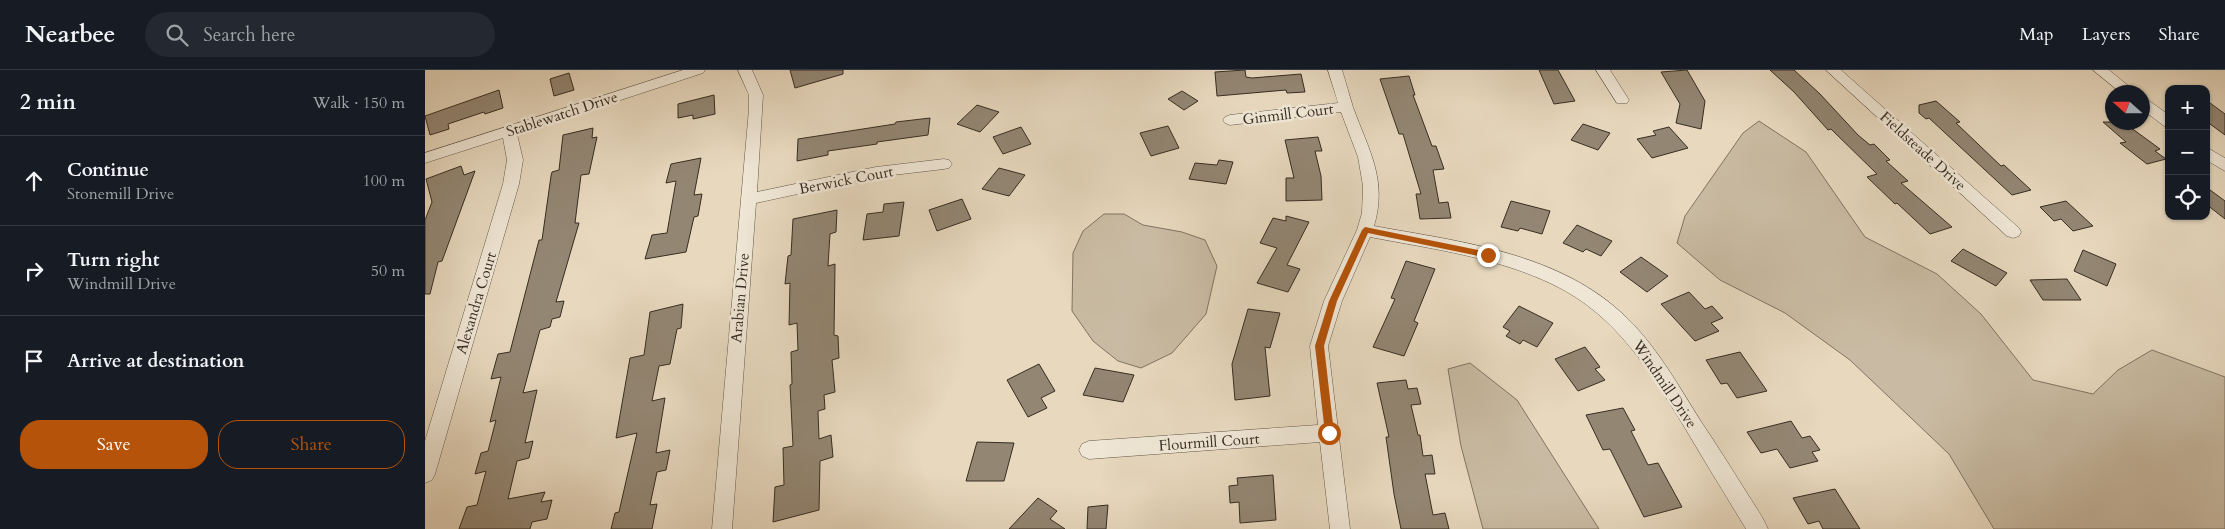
<!DOCTYPE html>
<meta charset="utf-8">
<style>
body{margin:0;font-family:Cardo,serif;background:#242831;color:#f1f3f6}
.controls{position:absolute;right:15px;top:15px;display:grid;overflow:hidden;border-radius:10px;box-shadow:0 1px 4px #0004}
.controls button{width:45px;height:45px;display:grid;place-items:center;padding:0;border:0;border-bottom:1px solid #363941;background:#171b24;color:#f1f3f6;font:25px sans-serif}
.compass{position:absolute;left:1680px;top:15px;width:45px;height:45px;border-radius:50%;background:#171b24;box-shadow:0 1px 4px #0004;rotate:291deg}
.stop{position:absolute;width:15px;height:15px;margin:-11px;border:4px solid #b45309;border-radius:50%;background:#fff}
.stop.end{background:#b45309;border-color:#fff;box-shadow:0 1px 5px #0008}
.list{margin:0;padding:0;list-style:none}
h2{display:flex;justify-content:space-between;align-items:center;height:65px;margin:0;padding:0 20px;font-size:21px}
h2 small{font-size:16px;font-weight:400;color:#9ea1a6}
.list li{display:grid;grid-template-columns:32px 1fr auto;gap:15px;align-items:center;box-sizing:border-box;height:90px;padding:0 20px;border-top:1px solid #363941}
.list b{display:block;font-size:19px;white-space:nowrap}
.list p{margin:0;font-size:16px;white-space:nowrap;color:#9ea1a6}
.list em{font-size:16px;font-style:normal;color:#9ea1a6}
.actions{display:flex;gap:10px;padding:15px 20px}
.actions a{flex:1;padding:11px 0;border:1px solid #b45309;border-radius:20px;text-align:center;font-size:18px;color:#b45309}
.actions .main{background:#b45309;color:#fff}
.icon{flex:none;width:28px;height:28px;fill:none;stroke:currentColor;stroke-width:2;stroke-linecap:round;stroke-linejoin:round}
.map{position:relative;flex:none;width:1800px;height:459px;overflow:hidden}
header{display:flex;align-items:center;gap:30px;box-sizing:border-box;height:70px;padding:0 25px;background:#171b24;border-bottom:1px solid #363941}
header strong{font-size:24px}
nav{display:flex;gap:28px;margin-inline-start:auto;font-size:18px}
.search{width:350px;height:45px;background:#242831;display:flex;align-items:center;gap:12px;box-sizing:border-box;padding:0 18px;border-radius:28px;color:#9ea1a6;font-size:19px}
main{display:flex}
aside{flex:1;background:#171b24}
.map>svg:first-child{display:block}
</style>
<header>
<strong>Nearbee</strong>
<div class="search"><svg class="icon" aria-label="search" viewBox="0 0 24 24"><circle cx="10" cy="10" r="6"/><path d="M15 15l6 6"/></svg>Search here</div>
<nav><a>Map</a><a>Layers</a><a>Share</a></nav>
</header>
<main>
<aside>
<h2>2 min<small>Walk · 150 m</small></h2>
<ul class="list">
<li><svg class="icon" aria-label="ahead" viewBox="0 0 24 24"><path d="M12 20V5M6 11l6-6 6 6"/></svg><div><b>Continue</b><p>Stonemill Drive</p></div><em>100 m</em></li>
<li><svg class="icon" aria-label="right" viewBox="0 0 24 24"><path d="M7 20v-9h11M14 6l5 5-5 5"/></svg><div><b>Turn right</b><p>Windmill Drive</p></div><em>50 m</em></li>
<li><svg class="icon" aria-label="arrive" viewBox="0 0 24 24"><path d="M6 21V4h12l-3 4 3 4H6"/></svg><div><b>Arrive at destination</b></div></li>
</ul>
<div class="actions"><a class="main">Save</a><a>Share</a></div>
</aside>
<div class="map">
<svg width="1800" height="459" viewBox="0 0 1800 459">
<rect width="100%" height="100%" fill="#e7d8be"/>
<filter id="stains"><feTurbulence type="fractalNoise" baseFrequency=".004" numOctaves="4"/><feColorMatrix values="0 0 0 0 .2 0 0 0 0 .09 0 0 0 0 .02 0 0 0 .5 -.17"/></filter>
<radialGradient id="worn" r=".72"><stop offset=".6" stop-color="#630" stop-opacity="0"/><stop offset="1" stop-color="#630" stop-opacity=".3"/></radialGradient>
<g fill="#c9bba3" stroke="#807462">
<polygon points="1334,51 1381,82 1440,167 1512,204 1556,244 1608,310 1668,324 1693,300 1727,280 1800,307 1800,459 1569,459 1524,384 1425,290 1360,243 1295,210 1252,173 1260,146 1318,63"/>
<polygon points="679,144 699,144 718,155 757,162 780,170 792,196 781,244 747,283 716,298 693,291 668,271 647,241 648,183 658,161"/>
<polygon points="1045,293 1092,330 1174,459 1058,459 1036,376 1023,299"/>
</g>
<g fill="#938673" stroke="#372d22">
<polygon points="365,0 418,0 418,4 370,18"/>
<polygon points="820,0 821,7 827,8 876,4 880,22 862,23 861,20 792,26 790,2"/>
<polygon points="1114,0 1133,0 1150,31 1129,34"/>
<polygon points="1262,0 1280,31 1276,59 1251,53 1255,34 1236,2"/>
<polygon points="1345,0 1369,0 1395,24 1433,65 1445,75 1449,74 1465,90 1461,91 1483,111 1476,113 1527,157 1505,164 1472,133 1470,134 1442,107 1452,104 1406,59 1403,60 1369,22"/>
<polygon points="144,3 149,20 129,26 125,9"/>
<polygon points="984,6 990,25 988,25 1007,76 1011,76 1019,99 1008,100 1014,133 1023,132 1026,148 995,149 991,124 996,124 978,64 974,64 955,9"/>
<polygon points="74,20 78,38 60,44 59,42 23,54 24,59 5,65 0,46"/>
<polygon points="757,21 773,31 759,40 743,29"/>
<polygon points="289,25 290,44 268,49 268,45 253,48 253,34"/>
<polygon points="1781,30 1800,44 1800,65 1781,51"/>
<polygon points="1511,31 1535,52 1531,53 1576,96 1579,95 1606,120 1587,125 1504,48 1501,49 1494,43 1494,35"/>
<polygon points="552,35 574,42 555,62 532,54"/>
<polygon points="505,48 503,65 452,72 452,74 403,81 403,85 372,91 373,69 470,54 471,52"/>
<polygon points="1678,52 1698,52 1735,79 1730,81 1741,89 1722,94 1695,73 1701,72"/>
<polygon points="1158,54 1185,63 1173,80 1146,70"/>
<polygon points="743,56 754,78 726,86 715,63"/>
<polygon points="596,57 606,74 578,84 568,67"/>
<polygon points="1244,57 1263,78 1227,88 1212,69 1231,65 1228,61"/>
<polygon points="168,58 167,68 172,67 164,104 156,105 150,153 154,153 131,232 139,231 135,247 127,249 125,257 115,260 98,323 112,320 100,373 108,371 104,388 92,391 83,429 120,422 116,432 127,430 122,449 107,452 105,459 34,459 42,437 52,435 61,401 50,404 56,383 63,381 71,350 65,352 76,307 66,309 73,284 85,282 114,170 117,170 126,106 127,102 134,100 138,65"/>
<polygon points="893,67 897,81 890,81 896,106 897,130 861,131 861,108 869,108 860,70"/>
<polygon points="276,88 269,125 277,124 273,146 269,147 261,182 220,189 227,165 242,163 251,111 241,113 246,94"/>
<polygon points="794,90 808,92 801,114 764,109 770,93 792,95"/>
<polygon points="36,96 39,105 50,101 17,191 13,192 5,224 0,224 0,150 7,132 1,109"/>
<polygon points="574,98 600,105 584,126 557,119"/>
<polygon points="1781,117 1800,131 1800,149 1781,134"/>
<polygon points="537,129 546,149 512,161 504,140"/>
<polygon points="1086,131 1125,141 1117,164 1095,158 1093,161 1076,157"/>
<polygon points="1641,131 1668,156 1648,161 1636,149 1629,151 1615,137"/>
<polygon points="479,132 474,166 438,170 442,144 458,142 459,134"/>
<polygon points="412,140 411,162 405,164 403,196 410,194 409,265 413,266 414,288 407,290 410,322 399,325 400,339 393,341 394,369 406,365 408,387 395,391 394,440 348,452 350,417 359,415 358,378 368,376 365,315 367,314 366,282 373,280 372,253 364,255 365,213 360,214 363,186 366,185 368,149"/>
<polygon points="861,146 884,152 862,195 875,199 863,222 832,213 852,178 835,173 848,148 861,151"/>
<polygon points="1152,155 1187,171 1176,186 1161,179 1158,182 1138,173"/>
<polygon points="1538,179 1582,203 1571,216 1526,191"/>
<polygon points="1658,180 1691,194 1682,216 1649,201"/>
<polygon points="1216,187 1243,206 1222,222 1195,202"/>
<polygon points="981,191 1010,199 989,251 993,253 979,286 948,277 970,229 966,228"/>
<polygon points="1642,209 1656,230 1618,230 1605,210"/>
<polygon points="1264,222 1280,239 1287,236 1298,248 1286,253 1294,261 1270,271 1236,234"/>
<polygon points="258,234 256,258 252,259 245,294 234,296 227,331 240,328 231,383 245,380 241,400 232,402 225,435 232,434 227,459 186,459 190,443 194,442 212,363 191,368 205,288 219,285 225,242"/>
<polygon points="1094,236 1128,253 1112,277 1098,270 1095,274 1081,266 1085,261 1078,257"/>
<polygon points="823,239 855,243 845,278 840,277 845,326 810,330 807,294"/>
<polygon points="1160,277 1175,297 1170,299 1180,310 1153,321 1130,289"/>
<polygon points="1315,282 1342,321 1312,328 1302,313 1296,314 1281,290"/>
<polygon points="614,294 630,321 616,328 622,338 603,347 582,310"/>
<polygon points="670,298 709,305 698,332 658,325"/>
<polygon points="981,310 983,319 992,318 996,334 986,335 993,365 995,365 998,386 1007,385 1010,404 1000,404 1008,445 1020,443 1024,459 976,459 969,424 961,367 964,367 952,313"/>
<polygon points="1198,338 1210,360 1206,361 1223,395 1233,393 1257,437 1219,447 1185,379 1178,380 1161,345"/>
<polygon points="1366,351 1377,368 1385,366 1395,380 1387,382 1393,391 1365,398 1352,379 1336,383 1322,362"/>
<polygon points="552,372 589,373 579,411 541,411"/>
<polygon points="848,405 851,450 815,453 814,432 805,433 804,416 813,415 812,408"/>
<polygon points="1410,419 1435,459 1398,459 1394,451 1383,454 1368,428"/>
<polygon points="613,428 632,441 625,449 640,459 584,459"/>
<polygon points="683,435 681,459 662,459 663,437"/>
</g>
<g fill="none" stroke-linecap="round" stroke-linejoin="round">
<defs>
<g id="minor">
<polygon points="258,0 280,0 278,3 92,64 98,90 94,114 10,404 7,410 0,413 0,371 78,114 82,90 78,68 0,93 0,83"/>
<polygon points="313,0 327,0 338,25 332,122 451,97 519,89 524,90 527,94 524,98 519,99 451,107 331,133 307,459 287,459 324,39 324,25"/>
<path d="M903,0H917C921,12 924,25 928,37C943,79 963,109 949,156C1037,172 1136,183 1202,248C1233,278 1254,317 1277,353C1292,375 1306,398 1320,420C1328,433 1337,445 1343,459H1321C1301,426 1280,392 1260,358C1225,301 1191,245 1129,215C1072,187 1007,179 945,167L917,231L903,276L925,459H905L895,372L664,389L657,386L654,380L657,374L664,371L893,355L885,276L899,231L932,160L937,143L938,116L933,87L916,42L805,55L800,53L798,50L800,47L805,45L913,33Z"/>
<polygon points="1171,0 1185,0 1204,30 1202,33 1192,33"/>
<polygon points="1401,0 1416,0 1594,158 1596,162 1594,166 1588,168 1582,166"/>
<polygon points="1668,0 1684,0 1711,22 1695,22"/>
<polygon points="1718,28 1723,30 1744,45 1744,58 1739,56 1718,40"/>
<polygon points="1781,77 1800,88 1800,101 1781,90"/>
</g>
</defs>
<use href="#minor" stroke="#635849" stroke-width="1"/>
<use href="#minor" fill="#efe6d5" fill-rule="evenodd"/>
</g>
<polygon fill="#b45309" points="940,157 1063,182 1067,185 1063,188 943,163 912,231 899,276 909,363 904,367 900,363 890,276 904,231 937,160"/>
<g text-anchor="middle" dominant-baseline="central" stroke-width="5" stroke-linejoin="round" paint-order="stroke">
<g font-size="15" fill="#372d22" stroke="#efe6d5">
<text transform="translate(137 44) rotate(-18)">Stablewatch Drive</text>
<text transform="translate(863 44) rotate(-7)">Ginmill Court</text>
<text transform="translate(1498 81) rotate(42)">Fieldsteade Drive</text>
<text transform="translate(421 110) rotate(-11)">Berwick Court</text>
<text transform="translate(315 228) rotate(-85)">Arabian Drive</text>
<text transform="translate(51 233) rotate(-73)">Alexandra Court</text>
<text transform="translate(1240 314) rotate(56)">Windmill Drive</text>
<text transform="translate(784 372) rotate(-4)">Flourmill Court</text>
</g>
</g>
<rect width="100%" height="100%" filter="url(#stains)"/>
<rect width="100%" height="100%" fill="url(#worn)"/>
</svg>
<div class="controls">
<button>+</button>
<button>−</button>
<button><svg class="icon" aria-label="locate" viewBox="0 0 24 24"><circle cx="12" cy="12" r="6"/><path d="M12 2v4M12 18v4M2 12h4M18 12h4"/></svg></button>
</div>
<svg class="compass" viewBox="-18 -18 36 36"><path d="M0-13l5 13h-10z" fill="#e53935"/><path d="M0 13l5-13h-10z" fill="#9ea1a6"/></svg>
<div class="stop" style="left:904px;top:363px"></div>
<div class="stop end" style="left:1063px;top:185px"></div>
</div>
</main>
